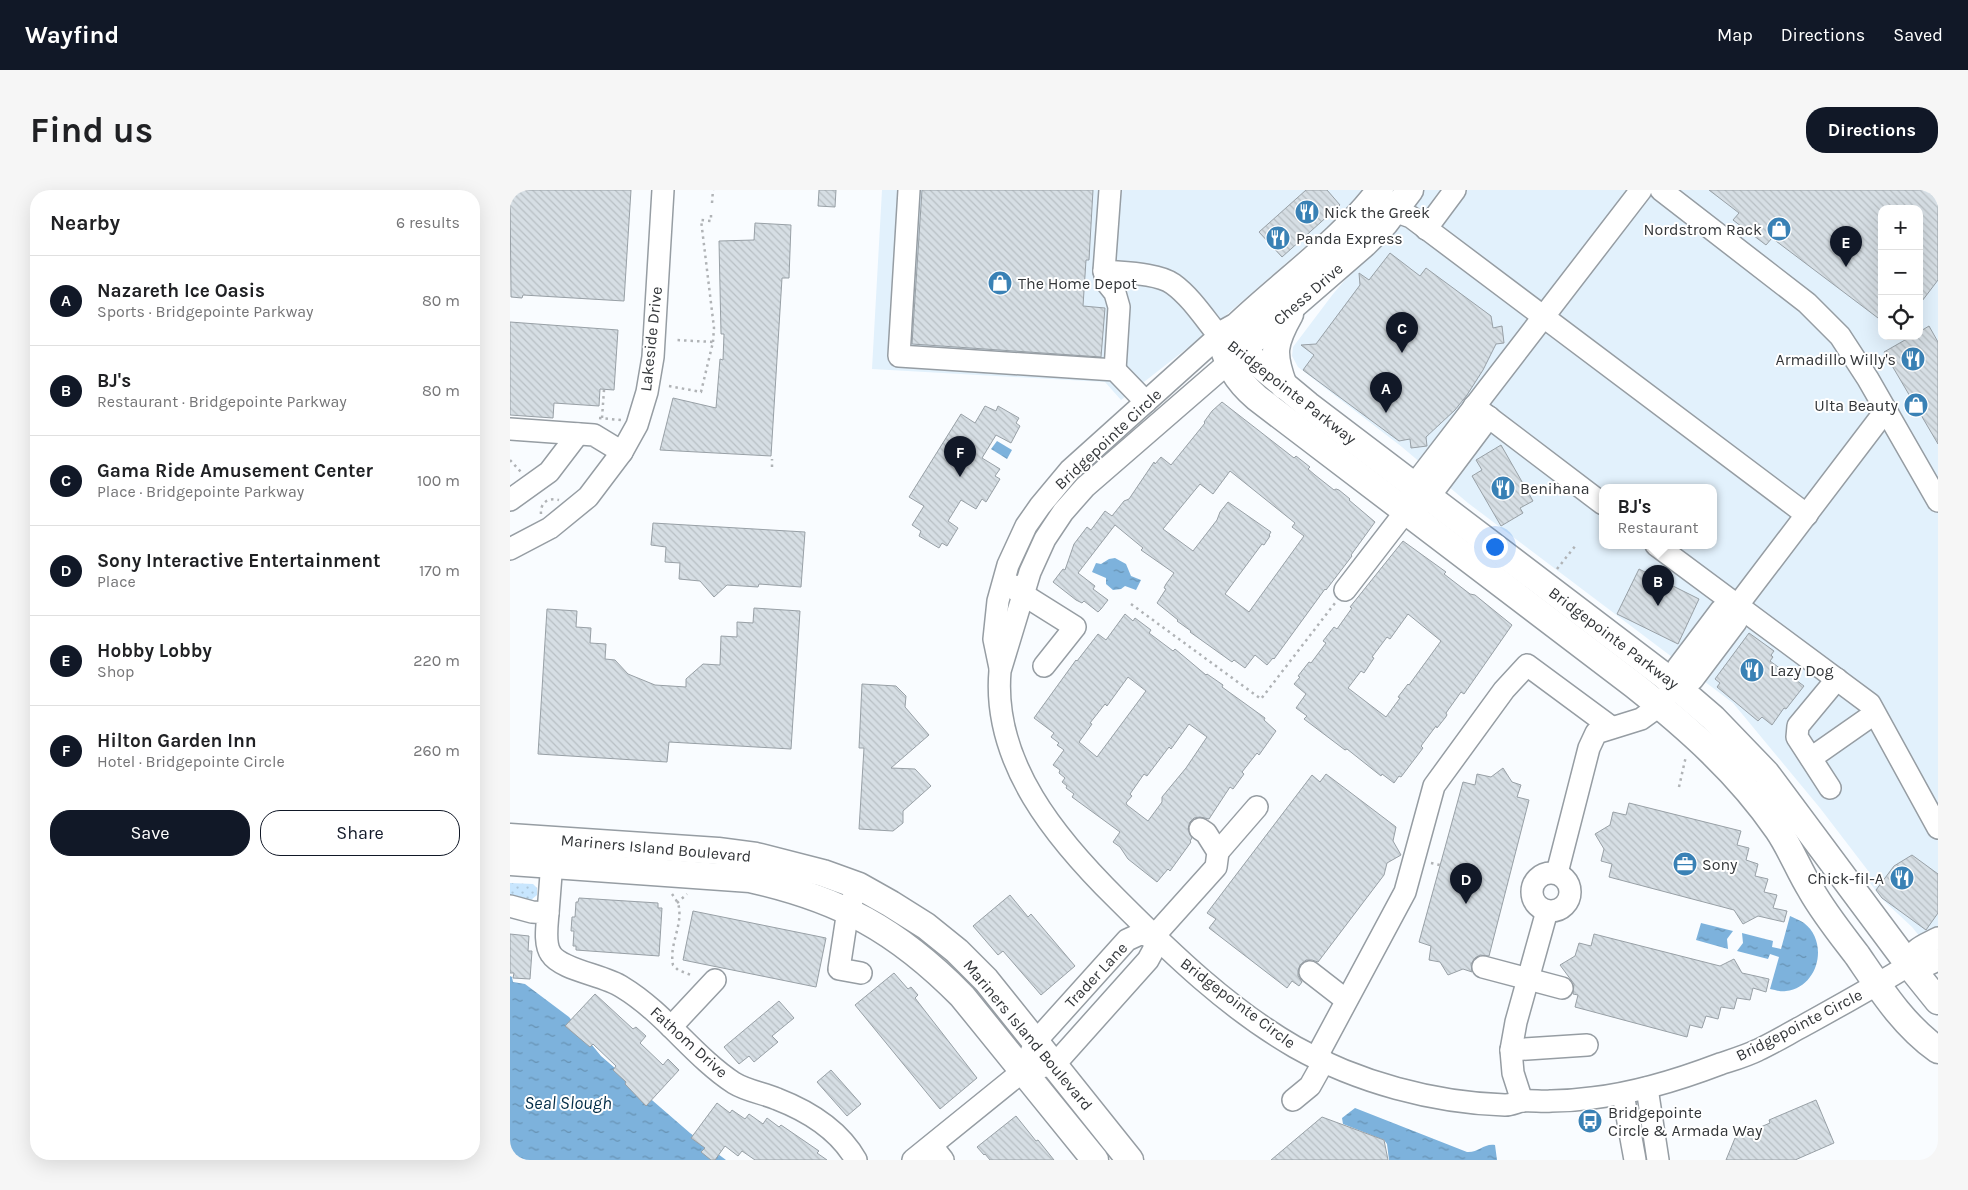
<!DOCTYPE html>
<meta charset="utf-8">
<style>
body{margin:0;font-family:Karla,sans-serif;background:#f6f6f6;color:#202124}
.controls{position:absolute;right:15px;top:15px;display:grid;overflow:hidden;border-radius:10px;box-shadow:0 5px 20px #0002}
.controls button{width:45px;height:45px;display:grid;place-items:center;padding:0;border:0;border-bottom:1px solid #e0e0e0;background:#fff;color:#202124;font:25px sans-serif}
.you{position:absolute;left:984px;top:356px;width:18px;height:18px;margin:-12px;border:4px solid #fff;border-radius:50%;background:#1a73e8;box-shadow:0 0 0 8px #1a73e833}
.badge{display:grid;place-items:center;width:32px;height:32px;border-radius:50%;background:#111827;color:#fff;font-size:16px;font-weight:700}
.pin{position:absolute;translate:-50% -41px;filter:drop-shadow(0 1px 2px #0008)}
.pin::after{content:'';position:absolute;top:26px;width:18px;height:15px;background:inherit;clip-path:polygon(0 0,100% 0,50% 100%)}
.popup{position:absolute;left:1089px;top:294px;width:118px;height:65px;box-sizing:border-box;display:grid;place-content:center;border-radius:10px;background:#fff;filter:drop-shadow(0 1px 4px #0005);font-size:16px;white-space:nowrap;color:#757577}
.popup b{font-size:19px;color:#202124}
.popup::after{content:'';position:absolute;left:50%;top:100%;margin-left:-10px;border:10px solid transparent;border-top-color:#fff}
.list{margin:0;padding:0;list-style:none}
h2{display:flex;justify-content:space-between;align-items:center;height:65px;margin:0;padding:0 20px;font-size:21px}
h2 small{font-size:16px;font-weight:400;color:#757577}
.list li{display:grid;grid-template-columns:32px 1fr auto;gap:15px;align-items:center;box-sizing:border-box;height:90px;padding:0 20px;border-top:1px solid #e0e0e0}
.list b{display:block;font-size:19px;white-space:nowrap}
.list p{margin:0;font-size:16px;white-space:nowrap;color:#757577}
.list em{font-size:16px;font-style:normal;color:#757577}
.actions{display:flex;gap:10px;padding:15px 20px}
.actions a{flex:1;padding:11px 0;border:1px solid #111827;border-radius:20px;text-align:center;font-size:18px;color:#111827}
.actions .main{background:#111827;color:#fff}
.icon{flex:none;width:28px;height:28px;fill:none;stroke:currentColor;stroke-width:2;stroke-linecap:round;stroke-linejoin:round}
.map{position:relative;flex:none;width:1428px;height:970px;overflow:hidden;border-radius:20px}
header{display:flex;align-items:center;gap:30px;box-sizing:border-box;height:70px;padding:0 25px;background:#111827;color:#fff}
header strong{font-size:24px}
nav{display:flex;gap:28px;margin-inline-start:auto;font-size:18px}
.intro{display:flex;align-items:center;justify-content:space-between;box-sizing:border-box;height:120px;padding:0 30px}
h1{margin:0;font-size:35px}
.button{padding:12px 22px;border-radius:20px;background:#111827;color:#fff;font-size:18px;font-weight:700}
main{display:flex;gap:30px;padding:0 30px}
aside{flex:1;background:#fff;border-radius:20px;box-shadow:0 5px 20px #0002}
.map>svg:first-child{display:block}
</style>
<header>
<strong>Wayfind</strong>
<nav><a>Map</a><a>Directions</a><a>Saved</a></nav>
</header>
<div class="intro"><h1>Find us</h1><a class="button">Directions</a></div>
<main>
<aside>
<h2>Nearby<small>6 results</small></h2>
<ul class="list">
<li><span class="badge">A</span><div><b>Nazareth Ice Oasis</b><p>Sports · Bridgepointe Parkway</p></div><em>80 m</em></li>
<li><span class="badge">B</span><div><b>BJ's</b><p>Restaurant · Bridgepointe Parkway</p></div><em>80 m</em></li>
<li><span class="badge">C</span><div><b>Gama Ride Amusement Center</b><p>Place · Bridgepointe Parkway</p></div><em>100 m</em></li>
<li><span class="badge">D</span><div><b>Sony Interactive Entertainment</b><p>Place</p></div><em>170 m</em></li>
<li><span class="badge">E</span><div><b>Hobby Lobby</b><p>Shop</p></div><em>220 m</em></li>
<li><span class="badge">F</span><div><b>Hilton Garden Inn</b><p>Hotel · Bridgepointe Circle</p></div><em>260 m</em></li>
</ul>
<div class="actions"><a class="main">Save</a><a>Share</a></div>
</aside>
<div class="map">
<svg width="1428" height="970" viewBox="0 0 1428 970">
<defs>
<pattern id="park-dots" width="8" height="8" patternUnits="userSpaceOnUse" patternTransform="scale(1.25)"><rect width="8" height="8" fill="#c8e6fe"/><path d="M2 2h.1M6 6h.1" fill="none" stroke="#acc6da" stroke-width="1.8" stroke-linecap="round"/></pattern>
<pattern id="water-ripples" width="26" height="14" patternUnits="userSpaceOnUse" patternTransform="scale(1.25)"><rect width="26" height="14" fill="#7db2dc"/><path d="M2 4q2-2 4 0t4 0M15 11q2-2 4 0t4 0" fill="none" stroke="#6792b3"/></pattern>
<pattern id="building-back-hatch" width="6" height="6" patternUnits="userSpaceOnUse" patternTransform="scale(1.25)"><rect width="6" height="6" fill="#d6dee4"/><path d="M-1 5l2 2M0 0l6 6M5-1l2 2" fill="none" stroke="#b8bfc4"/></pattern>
</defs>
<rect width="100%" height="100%" fill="#f9fcff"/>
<g fill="#e2f1fc" fill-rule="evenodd">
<polygon points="372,0 855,0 843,15 685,152 611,210 595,192 362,179"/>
<path d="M912,0H1428V769L1402,737L1372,709L1354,685L1359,682L1310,618L1223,513L958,313L892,257L788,177L782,166L783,157L823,104ZM1372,19H1409V146H1372ZM1093,297H1203V355H1093Z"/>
</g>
<polygon fill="url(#park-dots)" points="0,693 23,694 27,698 27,705 21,710 0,707"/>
<g fill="url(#water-ripples)">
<polygon points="487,251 502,260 497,269 481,259"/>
<polygon points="605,368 616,374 621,386 631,390 626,400 615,396 611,399 603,400 596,394 596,388 582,382 586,373 591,374 599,369"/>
<path d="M1280,726C1284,728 1290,730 1294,733C1319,752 1309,797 1276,801C1271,802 1265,800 1260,799L1269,767L1260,764L1258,769L1227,761L1233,753L1232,743L1263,751L1262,757L1271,759Z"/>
<polygon points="1191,733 1223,741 1217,749 1218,759 1186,750"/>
<polygon points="0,786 2,787 3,792 15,794 59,827 91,866 180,943 216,970 0,970"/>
<path d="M845,918L957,962C968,963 974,953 985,955L987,970H879L877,954L874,950L833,934L832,928Z"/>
</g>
<g fill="url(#building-back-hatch)" stroke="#98a0a6" fill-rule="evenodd">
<polygon points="0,0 121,0 114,111 13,105 12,108 1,107"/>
<polygon points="309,0 326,0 325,17 308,16"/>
<polygon points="412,0 583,0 579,70 576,70 573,116 595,118 591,167 402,154"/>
<polygon points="796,0 817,0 830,15 772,67 749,42"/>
<polygon points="1199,0 1428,0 1428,90 1409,115 1409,19 1372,19 1372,131 1262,48 1256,55 1223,30 1229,23"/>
<polygon points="245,33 281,35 279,88 272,88 261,266 150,260 163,208 206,218 210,169 213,170 214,144 211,144 209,51 244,50"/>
<polygon points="880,63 910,86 916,78 981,126 983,138 992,136 994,153 986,154 973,180 957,205 945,220 916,247 917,256 901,258 900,249 889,251 793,180 804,165 791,155 806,154 850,95 849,83 859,90"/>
<polygon points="0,132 108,140 104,200 90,199 89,216 44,213 43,228 0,225"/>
<polygon points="1419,136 1428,152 1428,254 1374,162 1402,146 1409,146 1409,142"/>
<path d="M712,212L784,268L786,266L800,277L798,279L805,285L824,300L826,299L829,300L840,309L839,310L865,332L841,365L842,366L816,400L815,399L764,469L763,468L757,475L745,465L735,478L724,470L722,472L680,442L681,441L667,431L668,430L647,413L656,399L654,398L656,394L664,383L631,360L633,358L605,335L568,383L585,396L583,399L598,410L591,419L588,422L574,411L572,413L566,410L543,392L553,379L555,380L564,354L577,337L581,340L595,321L602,326L614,311L619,309L644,272L645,274L651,267L661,275L695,233L694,232L702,221ZM720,281L785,333L782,337L794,346L739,422L715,404L752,354L754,355L760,346L759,345L761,342L718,312L710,322L707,330L683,361L653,339L690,294L703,304Z"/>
<polygon points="475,216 486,221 488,216 509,228 506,233 510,236 501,253 486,245 472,268 490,279 485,286 490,289 476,312 472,309 466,319 451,310 438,331 448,338 437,356 432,353 429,358 409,346 411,341 402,335 414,316 399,307 451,224 465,233"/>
<polygon points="991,255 1023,311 1010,318 1013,323 991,336 962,286 972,280 966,270"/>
<polygon points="143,333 295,342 291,397 249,394 248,397 217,395 204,407 190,391 169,389 170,373 155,372 156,357 141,355"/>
<path d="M893,351L936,382L934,384L960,404L965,405L1002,435L954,504L951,502L936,523L937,525L935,528L927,538L926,536L911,556L913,558L891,587L889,586L884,593L872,584L871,586L837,559L835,560L794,529L797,526L786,518L796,504L784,494L790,487L788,486L799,472L801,473L816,453L813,451L824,437L827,439L842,418L840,417ZM898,424L931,451L899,495L898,494L888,507L890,508L876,527L838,498L851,481L854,483L864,468L862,467L877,447L880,449Z"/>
<polygon points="1129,379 1189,409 1168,454 1107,424"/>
<polygon points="244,418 290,421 281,559 159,552 157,572 28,564 37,419 67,421 66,437 81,438 80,453 96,454 95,469 105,470 118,484 145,495 176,497 176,489 193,474 210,475 211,446 227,447 227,432 243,433"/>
<path d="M615,424L623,431L625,428L641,440L639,443L663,461L665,459L696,485L697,484L713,495L712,497L755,528L754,530L766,541L749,565L747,563L732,582L734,584L723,599L720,597L699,629L690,627L684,628L680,632L678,639L682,648L680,651L681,652L660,681L658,679L647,692L618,669L610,657L603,652L610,642L562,607L564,604L556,598L557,596L552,592L555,588L549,583L550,580L543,575L554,560L547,555L549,553L541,547L544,543L524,528L566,470L567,471L588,444L596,450ZM618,487L636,501L587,567L569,552L582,534L580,533L595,514L597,516ZM679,534L697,547L676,578L652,607V612L638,631L617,615L616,613L622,606L620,604L634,584L637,586L659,557L661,559Z"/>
<polygon points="1239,443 1264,461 1261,465 1263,467 1260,471 1294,496 1276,519 1274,518 1262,535 1252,527 1248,531 1207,497 1210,493 1205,489"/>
<polygon points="352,494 386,496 396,506 395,517 419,545 381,578 405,579 421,596 393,621 393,633 383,641 349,639 354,558 349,558"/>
<polygon points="993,578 1002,592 1011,595 1007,607 1019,610 979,766 970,765 965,768 961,774 962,782 953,779 938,785 930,772 919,770 921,756 909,752 953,592 965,595 967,584 981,587"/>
<polygon points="816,584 886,637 883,651 891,665 877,673 874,685 808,772 802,770 796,770 790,775 788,781 788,786 792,792 789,796 782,791 777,798 699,738 706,729 697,723 802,585 810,592"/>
<polygon points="1119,613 1231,641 1227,655 1239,658 1236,670 1248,674 1245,686 1258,689 1254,702 1267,705 1263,718 1277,721 1274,732 1248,726 1233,734 1224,720 1099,687 1102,674 1091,671 1094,659 1085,644 1100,635 1103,622 1116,625"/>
<polygon points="1402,665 1428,684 1428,723 1416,740 1372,708 1366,700 1384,676"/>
<polygon points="500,705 518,727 521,724 565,776 531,805 493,761 488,765 463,736"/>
<polygon points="69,708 148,713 148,718 152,718 149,766 66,760 66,756 63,756 64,741 61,741 62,727 65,727 66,712 68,712"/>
<polygon points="183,721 316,748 306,797 173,770"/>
<polygon points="0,744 19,746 18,761 22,761 20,789 3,788 4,783 0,783"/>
<polygon points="1084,744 1210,776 1224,769 1232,783 1259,789 1256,802 1243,798 1240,810 1227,808 1224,819 1211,817 1208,829 1196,826 1192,838 1180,835 1177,847 1065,817 1068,805 1063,804 1064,794 1050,775 1065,766 1069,753 1081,756"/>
<polygon points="384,783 398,799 401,797 408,805 405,808 467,888 430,919 345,815"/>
<polygon points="85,804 123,839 126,837 136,846 130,853 153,875 158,869 169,880 136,916 115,894 116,892 103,880 106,876 83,854 80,857 55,836"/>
<polygon points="269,811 284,828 262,846 268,852 244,872 239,866 229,874 214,857"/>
<polygon points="321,880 351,914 337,926 307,892"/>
<polygon points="1306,910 1324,953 1285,970 1216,970 1225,948 1260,933 1259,930"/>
<polygon points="207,913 220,923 222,920 235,929 239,924 253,934 257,928 269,937 271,935 309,961 307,963 317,970 245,970 232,961 228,966 215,956 205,970 201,970 191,962 195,958 181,948"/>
<polygon points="506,926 526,951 528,950 544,970 480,970 475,964 474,965 467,957"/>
<polygon points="812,927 874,950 878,970 761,970"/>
</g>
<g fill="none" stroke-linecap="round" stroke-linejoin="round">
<defs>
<g id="minor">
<polyline points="399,0 389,166 605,180 636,212"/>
<polyline points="600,0 594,81 597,93 605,103 609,117 605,180"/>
<polyline points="1151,0 1297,113 1330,146 1358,189 1428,311"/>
<polyline points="873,13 884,21 901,27 1297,325"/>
<polyline points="916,39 945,0"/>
<path d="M718,173L575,297L553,322L535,349L520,382L490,481C482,573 547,650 608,710C662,764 719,819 785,857C847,892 924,913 995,915C1002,915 1006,912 1012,911C1022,910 1032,912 1041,911C1055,911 1068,910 1082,908C1126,903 1168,890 1210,874C1222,870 1236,866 1248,860C1263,853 1278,844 1293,836C1329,816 1364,797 1399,775"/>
<polyline points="964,216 1093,314"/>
<polyline points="0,239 84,245 112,262"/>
<polyline points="0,310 39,282 68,244"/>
<polyline points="907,315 919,307 979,227"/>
<polyline points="1146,355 1360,514 1428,638"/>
<polyline points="0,359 40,338 78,307 112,262 127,235 137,202 143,167 153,0"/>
<polyline points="505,396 506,400 565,437 534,476"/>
<polyline points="835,400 896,321 904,295 1131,0"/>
<path d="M490,478L484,449L488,411L498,375L516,336L530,316L560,280L709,146C695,129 681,107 663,94C648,83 613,83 594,81"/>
<polyline points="1166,495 1164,489 1168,477 1211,420 1227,416"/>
<polyline points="1301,568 1364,524"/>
<polyline points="1320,598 1287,547 1288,536 1327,489"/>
<polyline points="708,662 747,617"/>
<circle cx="1041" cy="702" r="19"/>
<polyline points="1047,683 1079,558 1086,543 1131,529 1149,516 1166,495 1178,493 1183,489 1226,432 1227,416 1376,220"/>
<polyline points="343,708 338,720 329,779 351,783"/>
<path d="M0,716L22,722L38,723C37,736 34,754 41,764C51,780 94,785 112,797C155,823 183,866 224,893C237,901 253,903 267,909C298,921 329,940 346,970"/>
<polyline points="38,723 43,659"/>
<polyline points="644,746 706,677 708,662 696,643 690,639"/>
<path d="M1399,775C1400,759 1415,755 1428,748"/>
<polyline points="1399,775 1413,777 1428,770"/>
<polyline points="973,777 1052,798"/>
<polyline points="800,782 836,810"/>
<polyline points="161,837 205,790"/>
<polyline points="1001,860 1077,855"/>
<polyline points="519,867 526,851 617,750 630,744 644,746"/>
<polyline points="806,868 895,702 924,596 994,500 1017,475 1101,537"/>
<polyline points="1137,898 1148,970"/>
<polyline points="1113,904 1125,970"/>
<polyline points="783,910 800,896 814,871"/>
<polyline points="1012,911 1003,883 1001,860 1006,832 1037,721"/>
<polyline points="422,956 433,970"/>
<polyline points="403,970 513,881 545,874 638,770 644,759 644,746"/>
</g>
<g id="major">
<path d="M709,146C718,174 725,189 747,208L1124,495C1178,538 1229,583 1268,640C1281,659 1289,681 1301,700C1314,723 1331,744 1347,765C1371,800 1393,835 1428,860"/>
<polyline points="709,146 733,161 798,215 1153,485 1203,528 1256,583 1399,775 1428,811"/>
<path d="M709,146L727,136C774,91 831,52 870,0"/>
<polyline points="718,172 854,54 875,33 900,0"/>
<path d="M774,196C762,164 763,154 780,124"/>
<polyline points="0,647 208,661 246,666 313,683 349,696 381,714 416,736 447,761 476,790 620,970"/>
<path d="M0,672L240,689C330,709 387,740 452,806L585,970"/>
</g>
</defs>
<use href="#minor" stroke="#969da3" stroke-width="24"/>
<use href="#major" stroke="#969da3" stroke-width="29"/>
<g stroke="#b0b3b6" stroke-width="2.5" stroke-dasharray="2.5 4" stroke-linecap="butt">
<polyline points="202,13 203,0"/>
<polyline points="201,25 201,31 191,30 204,138 203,152"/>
<polyline points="159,196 191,202 203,152 166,150"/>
<polyline points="89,228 111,230"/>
<polyline points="92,228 94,200"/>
<polyline points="0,270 11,282"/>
<polyline points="262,277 262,269"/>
<path d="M31,324C30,313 38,307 49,310"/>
<polyline points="1047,379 1066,355"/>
<polyline points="621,414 751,509 825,413"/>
<polyline points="1169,597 1176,566"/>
<polyline points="921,673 930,675"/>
<path d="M162,704C165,708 169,714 169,718C172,737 159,755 163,775L168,780L181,785"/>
<polyline points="167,713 177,704"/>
</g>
<use href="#minor" stroke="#fff" stroke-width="21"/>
<use href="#major" stroke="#fff" stroke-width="26"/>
</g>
<defs>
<symbol id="restaurant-disc" viewBox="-11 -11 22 22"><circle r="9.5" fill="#3981b5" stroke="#fff"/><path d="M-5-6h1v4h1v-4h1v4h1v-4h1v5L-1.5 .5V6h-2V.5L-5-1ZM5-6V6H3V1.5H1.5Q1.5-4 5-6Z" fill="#fff"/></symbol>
<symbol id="shop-disc" viewBox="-11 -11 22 22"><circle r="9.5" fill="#3981b5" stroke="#fff"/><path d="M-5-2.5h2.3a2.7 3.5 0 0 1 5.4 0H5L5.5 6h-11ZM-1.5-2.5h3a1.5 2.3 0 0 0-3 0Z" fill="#fff"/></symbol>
<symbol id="office-disc" viewBox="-11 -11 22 22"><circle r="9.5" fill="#3981b5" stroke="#fff"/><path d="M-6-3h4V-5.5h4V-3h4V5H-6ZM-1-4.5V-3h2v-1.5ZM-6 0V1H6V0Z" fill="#fff"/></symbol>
<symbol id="bus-disc" viewBox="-11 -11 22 22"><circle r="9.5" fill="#3981b5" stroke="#fff"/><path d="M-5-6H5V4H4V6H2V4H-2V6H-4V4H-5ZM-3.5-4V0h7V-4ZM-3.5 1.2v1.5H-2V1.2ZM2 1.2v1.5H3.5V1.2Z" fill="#fff"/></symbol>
</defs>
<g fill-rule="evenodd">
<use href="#restaurant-disc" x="783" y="8" width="28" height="28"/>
<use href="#shop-disc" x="1255" y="25" width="28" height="28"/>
<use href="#restaurant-disc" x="754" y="34" width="28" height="28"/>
<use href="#shop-disc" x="476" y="79" width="28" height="28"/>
<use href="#restaurant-disc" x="1389" y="155" width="28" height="28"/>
<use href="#shop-disc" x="1392" y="201" width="28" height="28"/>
<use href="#restaurant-disc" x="979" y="284" width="28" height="28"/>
<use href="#restaurant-disc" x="1228" y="466" width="28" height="28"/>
<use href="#office-disc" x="1161" y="660" width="28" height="28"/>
<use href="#restaurant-disc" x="1378" y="674" width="28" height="28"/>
<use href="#bus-disc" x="1066" y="917" width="28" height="28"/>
</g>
<g text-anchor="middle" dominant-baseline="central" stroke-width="4" stroke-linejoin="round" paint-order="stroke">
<g font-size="16" fill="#333639" stroke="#fff" text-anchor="start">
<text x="814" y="22">Nick the Greek</text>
<text x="1252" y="39" text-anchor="end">Nordstrom Rack</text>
<text x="786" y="48">Panda Express</text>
<text x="508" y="93">The Home Depot</text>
<text x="1386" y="169" text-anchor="end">Armadillo Willy's</text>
<text x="1388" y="215" text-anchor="end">Ulta Beauty</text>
<text x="1010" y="298">Benihana</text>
<text x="1260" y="480">Lazy Dog</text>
<text x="1192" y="674">Sony</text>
<text x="1374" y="688" text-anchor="end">Chick-fil-A</text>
<text x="1098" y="922">Bridgepointe<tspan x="1098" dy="18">Circle &amp; Armada Way</tspan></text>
</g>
<g font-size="16" fill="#333639" stroke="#fff">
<text transform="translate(798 104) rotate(-41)">Chess Drive</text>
<text transform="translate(141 149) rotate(-84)">Lakeside Drive</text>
<text transform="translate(782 202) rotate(38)">Bridgepointe Parkway</text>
<text transform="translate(598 249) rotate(-43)">Bridgepointe Circle</text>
<text transform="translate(1104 448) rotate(37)">Bridgepointe Parkway</text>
<text transform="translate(146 658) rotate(5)">Mariners Island Boulevard</text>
<text transform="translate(586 785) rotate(-47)">Trader Lane</text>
<text transform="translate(728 813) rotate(37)">Bridgepointe Circle</text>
<text transform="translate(1289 835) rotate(-27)">Bridgepointe Circle</text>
<text transform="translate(518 845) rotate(50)">Mariners Island Boulevard</text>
<text transform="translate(179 852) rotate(42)">Fathom Drive</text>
</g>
<g font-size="18" font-style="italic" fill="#012c47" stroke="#fff">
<text x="58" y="913">Seal Slough</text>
</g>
</g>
</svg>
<div class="controls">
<button>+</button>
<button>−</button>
<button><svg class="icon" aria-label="locate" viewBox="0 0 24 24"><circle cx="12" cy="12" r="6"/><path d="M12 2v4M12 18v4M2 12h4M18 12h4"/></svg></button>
</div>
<div class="you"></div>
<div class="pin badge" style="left:876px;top:223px">A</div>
<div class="pin badge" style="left:1148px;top:416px">B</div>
<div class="popup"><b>BJ's</b>Restaurant</div>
<div class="pin badge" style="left:892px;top:163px">C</div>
<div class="pin badge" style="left:956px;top:714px">D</div>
<div class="pin badge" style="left:1336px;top:77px">E</div>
<div class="pin badge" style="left:450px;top:287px">F</div>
</div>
</main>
